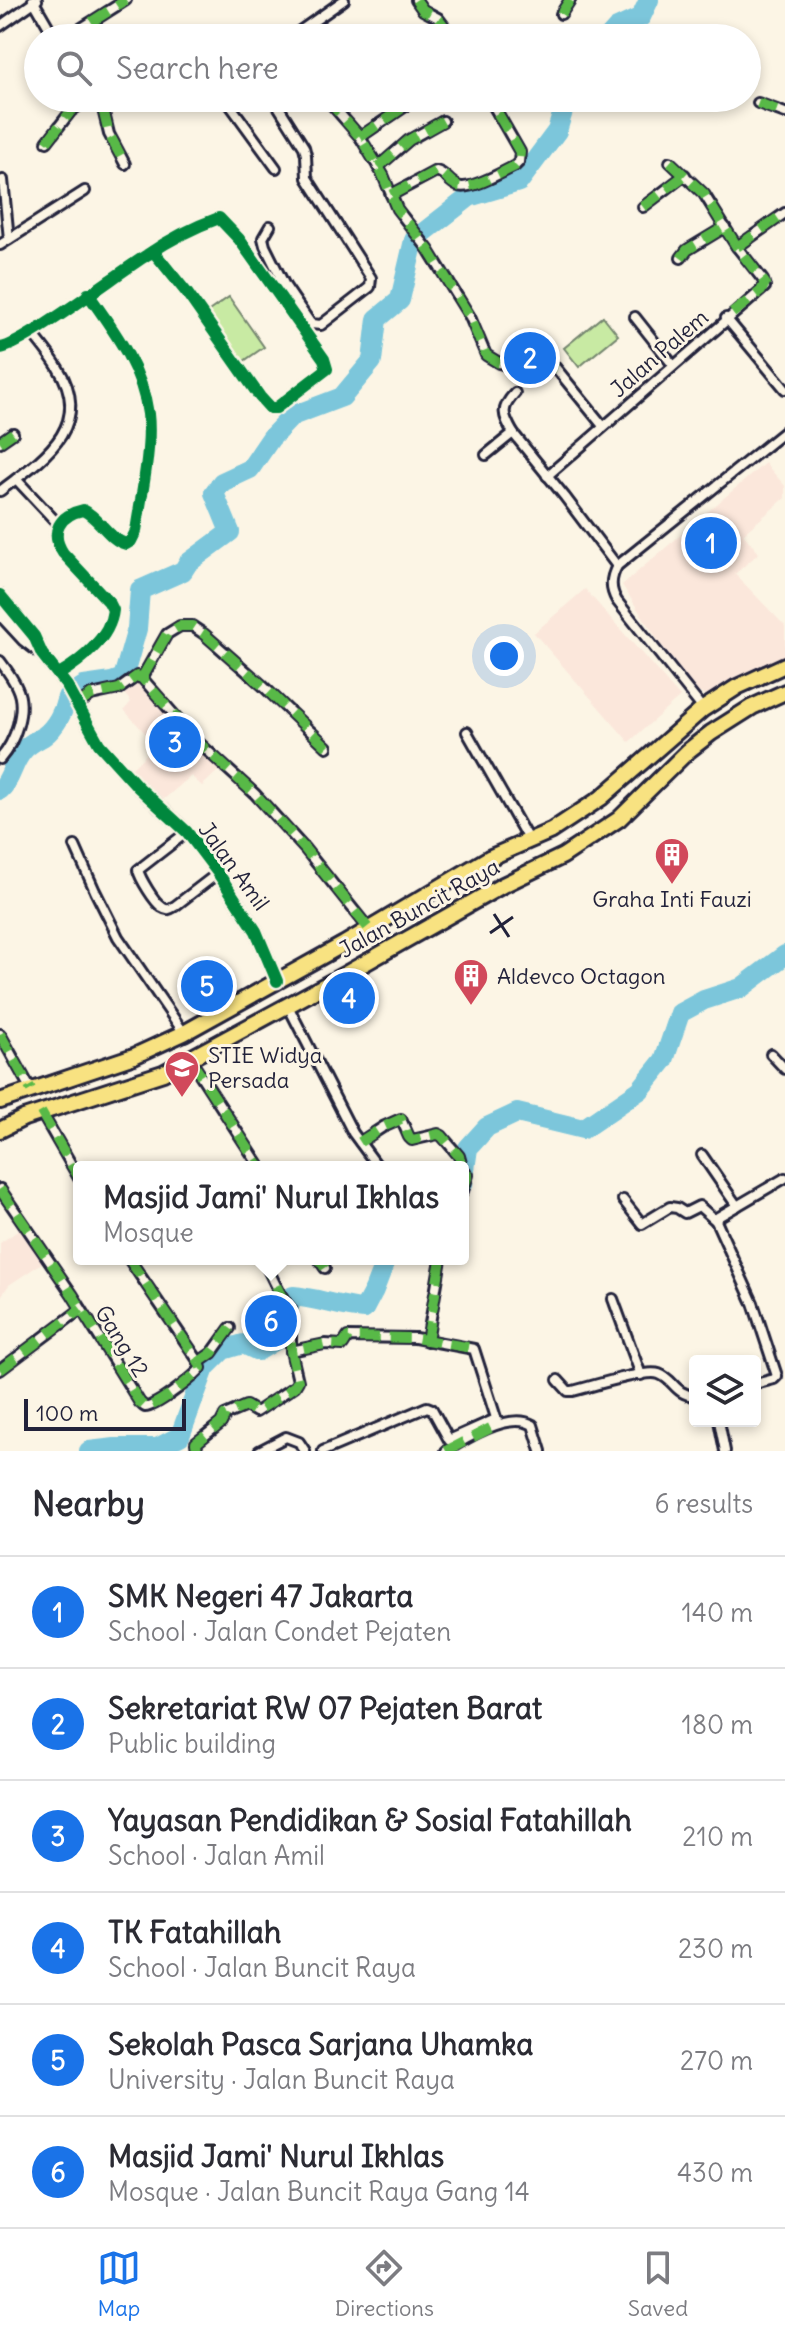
<!DOCTYPE html>
<meta charset="utf-8">
<style>
body{margin:0;font-family:Delius,sans-serif;background:#f2f2f3;color:#2b2b33}
.controls{position:absolute;right:24px;bottom:24px;display:grid;overflow:hidden;border-radius:8px;box-shadow:0 4px 12px #0003}
.controls button{width:72px;height:72px;display:grid;place-items:center;padding:0;border:0;border-bottom:2px solid #e1e1e2;background:#fff;color:#2b2b33;font:40px sans-serif}
.scale{position:absolute;left:24px;bottom:20px;width:162px;box-sizing:border-box;padding-left:8px;border:4px solid #22223b;border-top:0;font-size:22px;line-height:28px;white-space:nowrap;color:#22223b;-webkit-text-stroke:6px #fcf5e5;paint-order:stroke}
.you{position:absolute;left:504px;top:656px;width:28px;height:28px;margin:-20px;border:6px solid #fff;border-radius:50%;background:#1a73e8;box-shadow:0 0 0 12px #1a73e833}
.badge{display:grid;place-items:center;width:52px;height:52px;border-radius:50%;background:#1a73e8;color:#fff;font-size:26px;font-weight:700}
.pin{position:absolute;translate:-50% -50%;border:4px solid #fff;box-shadow:0 2px 8px #0006}
.popup{position:absolute;left:73px;top:1161px;width:396px;height:104px;box-sizing:border-box;display:grid;place-content:center;border-radius:8px;background:#fff;filter:drop-shadow(0 2px 6px #0005);font-size:26px;white-space:nowrap;color:#7c7c81}
.popup b{font-size:30px;color:#2b2b33}
.popup::after{content:'';position:absolute;left:50%;top:100%;margin-left:-16px;border:16px solid transparent;border-top-color:#fff}
.list{margin:0;padding:0;list-style:none}
h2{display:flex;justify-content:space-between;align-items:center;height:104px;margin:0;padding:0 32px;font-size:34px}
h2 small{font-size:26px;font-weight:400;color:#7c7c81}
.list li{display:grid;grid-template-columns:52px 1fr auto;gap:24px;align-items:center;box-sizing:border-box;height:112px;padding:0 32px;border-top:2px solid #e1e1e2}
.list b{display:block;font-size:30px;white-space:nowrap}
.list p{margin:0;font-size:26px;white-space:nowrap;color:#7c7c81}
.list em{font-size:26px;font-style:normal;color:#7c7c81}
.icon{flex:none;width:44px;height:44px;fill:none;stroke:currentColor;stroke-width:2;stroke-linecap:round;stroke-linejoin:round}
.map{position:relative;flex:none;width:785px;height:1451px;overflow:hidden}
.search{position:absolute;background:#fff;box-shadow:0 4px 12px #0003;left:24px;right:24px;top:24px;height:88px;display:flex;align-items:center;gap:20px;box-sizing:border-box;padding:0 28px;border-radius:44px;color:#7c7c81;font-size:30px}
.sheet{height:776px;background:#fff}
nav{display:flex;justify-content:space-around;align-items:center;box-sizing:border-box;height:112px;border-top:2px solid #e1e1e2;background:#fff;font-size:22px;color:#7c7c81}
nav a{display:grid;justify-items:center;gap:4px}
nav .on{color:#1a73e8}
.map>svg:first-child{display:block}
</style>
<div class="map">
<svg width="785" height="1451" viewBox="0 0 785 1451">
<rect width="100%" height="100%" fill="#fcf5e5"/>
<filter id="ink" filterUnits="userSpaceOnUse"><feTurbulence type="fractalNoise" baseFrequency=".0125" numOctaves="2"/><feDisplacementMap in="SourceGraphic" scale="16" xChannelSelector="R" yChannelSelector="G"/><feConvolveMatrix kernelMatrix="1 2 1 2 8 2 1 2 1" color-interpolation-filters="sRGB"/></filter>
<g filter="url(#ink)">
<g fill="#fbe7db">
<polygon points="765,463 785,486 785,498 743,534 759,553 735,574 785,626 785,656 706,695 697,692 659,642 622,585"/>
<polygon points="585,589 680,697 629,742 534,633"/>
<polygon points="138,677 221,768 202,786 191,776 163,800 131,769 156,745 124,710 131,702 123,692"/>
<polygon points="22,1228 45,1261 9,1285 0,1298 0,1243"/>
</g>
<g fill="#c8eaa3" stroke="#75866f" stroke-width="2">
<polygon points="229,297 264,347 241,363 206,313"/>
<polygon points="603,316 618,335 579,367 564,348"/>
</g>
<g fill="none" stroke-linecap="round" stroke-linejoin="round">
<g stroke="#7bc6db" stroke-width="20">
<polyline points="608,38 617,28 641,17 649,0"/>
<path d="M0,790C12,779 12,763 23,751C28,744 37,740 44,736C56,727 64,711 67,697L84,686L112,682L123,678L137,629L140,590L183,571L188,563L230,532L214,493L222,482L250,469L271,438L292,416L342,397L372,361L377,319L400,300L414,240L469,197L519,182L557,131L567,98"/>
<polyline points="463,1184 468,1148 487,1127 517,1113 583,1129 640,1090 664,1060 680,1013 704,1000 741,988 785,955"/>
<path d="M89,1451L115,1448H157L180,1436L205,1368L223,1350L243,1344L258,1351L278,1339L293,1296C317,1298 339,1307 364,1309L374,1290L386,1259"/>
</g>
<defs>
<g id="minor">
<polyline points="33,0 55,38"/>
<polyline points="416,0 423,10 438,18 453,38"/>
<polyline points="561,14 570,0"/>
<polyline points="0,26 37,0"/>
<polyline points="66,38 126,0"/>
<polyline points="290,38 344,0"/>
<path d="M87,98C104,115 110,106 129,98"/>
<polyline points="225,98 276,168"/>
<polyline points="326,98 360,137 383,175 397,209 428,249 470,317 486,355 499,363 521,369 551,366 555,367 603,426"/>
<polyline points="758,103 785,113"/>
<polyline points="103,109 109,134 125,164"/>
<polyline points="360,137 404,107"/>
<polyline points="47,142 71,111 88,99"/>
<polyline points="378,167 409,140 443,121"/>
<polyline points="3,180 9,239"/>
<path d="M391,195L436,171C446,173 448,182 458,186C469,191 503,172 515,166L519,162L520,152L489,98"/>
<polyline points="643,207 685,175"/>
<polyline points="270,226 263,238 265,246 285,286 311,324 321,325 370,287 371,278 307,178 306,155 304,147 273,98"/>
<polyline points="0,245 85,191"/>
<polyline points="737,247 785,213"/>
<polyline points="681,258 687,250 725,227"/>
<polyline points="635,317 673,365"/>
<polyline points="726,318 785,389"/>
<path d="M0,348C21,347 121,271 147,255C169,240 194,227 219,218L239,239L324,359L327,369L276,408H270L260,397L187,293L153,251"/>
<polyline points="513,433 565,497 617,566"/>
<polyline points="0,442 13,433"/>
<path d="M486,455L513,433C503,415 500,409 515,393"/>
<polyline points="547,476 765,287 763,280 737,247 704,194 670,162"/>
<polyline points="16,479 59,525"/>
<path d="M0,491C41,460 95,427 58,368C51,356 41,344 32,333"/>
<path d="M0,661C6,669 13,678 17,688C27,709 15,742 0,759"/>
<path d="M59,674C81,661 110,638 113,610L109,602L63,553C49,532 60,515 83,510C100,518 108,539 126,544L131,541L136,531C141,497 152,448 148,414C142,368 114,331 88,294"/>
<polyline points="142,678 167,634 180,626 192,626 204,634 262,685 327,747"/>
<polyline points="77,705 91,695 119,689 137,676 142,678 199,743 255,794 305,849 369,929"/>
<path d="M703,709L617,601C610,589 610,579 617,566L785,431"/>
<polyline points="467,732 529,841"/>
<path d="M187,832L138,870C140,878 154,902 162,907C168,911 170,909 175,906L218,873"/>
<polyline points="75,846 95,891 118,937 184,1033"/>
<polyline points="288,1006 353,1133 378,1167"/>
<polyline points="0,1034 31,1090"/>
<polyline points="771,1054 785,1069"/>
<polyline points="190,1059 260,1167"/>
<polyline points="41,1112 79,1178"/>
<polyline points="360,1142 383,1127 401,1119 409,1137 412,1140 438,1134 442,1136 459,1156 462,1167"/>
<polyline points="702,1155 737,1206"/>
<polyline points="463,1170 468,1175 463,1191"/>
<path d="M0,1189L72,1294L140,1403C142,1404 143,1406 145,1407C155,1408 195,1376 201,1368L199,1362"/>
<polyline points="623,1200 642,1224 670,1207 677,1208 685,1213 699,1206 716,1221"/>
<polyline points="129,1259 199,1362"/>
<path d="M263,1259C271,1274 280,1298 291,1309V1351"/>
<polyline points="319,1259 325,1268"/>
<polyline points="613,1299 641,1375"/>
<polyline points="427,1341 441,1259"/>
<polyline points="199,1362 212,1353 230,1328"/>
<polyline points="0,1370 81,1309"/>
<path d="M558,1380L568,1391H573C589,1387 646,1369 659,1374C675,1380 674,1394 695,1396"/>
<polyline points="755,1384 774,1379 777,1376 753,1303 716,1221 718,1217 785,1178"/>
<polyline points="719,1421 725,1451"/>
<polyline points="197,1451 196,1443 221,1423 225,1415 246,1406 256,1412 295,1386 298,1381 291,1351 325,1344 343,1345 348,1337 415,1338 474,1349 498,1424"/>
<polyline points="259,1451 286,1437 299,1442 305,1451"/>
<polyline points="323,1451 427,1407 432,1409 449,1440 496,1419"/>
<path d="M446,1451C466,1438 510,1411 533,1425L541,1451"/>
</g>
<g id="tertiary">
<polyline points="0,595 34,636 42,654 67,686 99,744 138,787 187,832 218,873 256,931 277,981"/>
<polyline points="0,614 24,640 41,653"/>
</g>
<g id="primary">
<polyline points="0,1101 134,1056 184,1033 344,944 489,858 551,831 601,798 703,709 737,687 785,665"/>
<polyline points="0,1130 24,1118 163,1073 342,976 503,885 563,856 619,819 688,751 711,733 752,707 785,692"/>
</g>
</defs>
<use href="#minor" stroke="#22223b" stroke-width="14"/>
<use href="#tertiary" stroke="#22223b" stroke-width="16"/>
<use href="#primary" stroke="#22223b" stroke-width="20"/>
<use href="#minor" stroke="#fcf5e5" stroke-width="8"/>
<use href="#tertiary" stroke="#fcf5e5" stroke-width="10"/>
<use href="#primary" stroke="#f8e281" stroke-width="14"/>
<g stroke="#58b947" stroke-width="10" stroke-dasharray="20 10" stroke-linecap="butt">
<polyline points="416,0 423,10 438,18 453,38"/>
<polyline points="561,14 570,0"/>
<polyline points="66,38 126,0"/>
<polyline points="326,98 360,137 383,175 397,209 428,249 470,317 486,355 499,363 521,369 551,366 557,368"/>
<polyline points="758,103 785,113"/>
<polyline points="103,109 109,134 125,164"/>
<polyline points="360,137 404,107"/>
<polyline points="47,142 71,111 88,99"/>
<polyline points="670,162 704,194 737,247 765,283 761,291 726,318"/>
<polyline points="378,167 409,140 443,121"/>
<path d="M391,195L436,171C446,173 448,182 458,186C469,191 503,172 515,166L519,162L520,152L489,98"/>
<polyline points="643,207 685,175"/>
<polyline points="737,247 785,213"/>
<polyline points="681,258 687,250 725,227"/>
<polyline points="0,442 13,433"/>
<polyline points="142,678 167,634 180,626 192,626 204,634 262,685 327,747"/>
<polyline points="77,705 91,695 119,689 137,676 142,678 199,743 255,794 305,849 369,929"/>
<polyline points="0,1034 31,1090"/>
<polyline points="190,1059 260,1167"/>
<polyline points="41,1112 79,1178"/>
<polyline points="360,1142 383,1127 401,1119 409,1137 412,1140 438,1134 442,1136 459,1156 462,1167"/>
<polyline points="463,1170 468,1175 463,1191"/>
<path d="M0,1189L72,1294L140,1403C142,1404 143,1406 145,1407C155,1408 195,1376 201,1368L199,1362"/>
<polyline points="129,1259 199,1362"/>
<path d="M263,1259C271,1274 280,1298 291,1309V1351"/>
<polyline points="319,1259 325,1268"/>
<polyline points="427,1341 441,1259"/>
<polyline points="199,1362 212,1353 230,1328"/>
<polyline points="0,1370 81,1309"/>
<polyline points="197,1451 196,1443 221,1423 225,1415 246,1406 256,1412 295,1386 298,1381 291,1351 325,1344 343,1345 348,1337 415,1338 472,1348 476,1351"/>
<polyline points="446,1451 498,1424"/>
</g>
<defs>
<g id="cycleway">
<path d="M0,348C21,347 121,271 147,255C169,240 194,227 219,218L239,239L324,359L327,369L276,408H270L260,397L187,293L153,251"/>
<polyline points="0,595 34,636 42,654 67,686 99,744 138,787 187,832 218,873 256,931 277,981"/>
<path d="M59,674C81,661 110,638 113,610L109,602L63,553C49,532 60,515 83,510C100,518 108,539 126,544L131,541L136,531C141,497 152,448 148,414C142,368 114,331 88,294"/>
</g>
</defs>
<use href="#cycleway" stroke="#fcf5e5" stroke-width="17"/>
<use href="#cycleway" stroke="#00873e" stroke-width="12"/>
</g>
</g>
<path fill="none" stroke="#22223b" stroke-width="3" d="M494,914L509,937M490,933L513,917"/>
<defs>
<symbol id="building-pin" viewBox="-11 -11 22 30"><path d="M0 17L-7.5 6A9.5 9.5 0 1 1 7.5 6Z" fill="#d1495b" stroke="#fcf5e5"/><path d="M-4-6H4V6H1V3H-1V6H-4ZM-2.5-4.3h1.7v1.8h-1.7ZM.8-4.3h1.7v1.8H.8ZM-2.5-1h1.7V.8h-1.7ZM.8-1h1.7V.8H.8Z" fill="#fff"/></symbol>
<symbol id="university-pin" viewBox="-11 -11 22 30"><path d="M0 17L-7.5 6A9.5 9.5 0 1 1 7.5 6Z" fill="#d1495b" stroke="#fcf5e5"/><path d="M0-5L7-2L0 1L-7-2ZM-4 1L0 2.5L4 1V4Q0 6-4 4Z" fill="#fff"/></symbol>
</defs>
<g fill-rule="evenodd">
<use href="#building-pin" x="652" y="835" width="40" height="54"/>
<use href="#building-pin" x="451" y="956" width="40" height="54"/>
<use href="#university-pin" x="162" y="1048" width="40" height="54"/>
</g>
<g text-anchor="middle" dominant-baseline="central" stroke-width="6" stroke-linejoin="round" paint-order="stroke">
<g font-size="22" fill="#22223b" stroke="#fcf5e5">
<text transform="translate(659 353) rotate(-41)">Jalan Palem</text>
<text transform="translate(234 866) rotate(54)">Jalan Amil</text>
<text transform="translate(419 908) rotate(-29)">Jalan Buncit Raya</text>
<text transform="translate(122 1341) rotate(58)">Gang 12</text>
</g>
<g font-size="22" fill="#22223b" stroke="#fcf5e5" text-anchor="start">
<text x="672" y="899" text-anchor="middle">Graha Inti Fauzi</text>
<text x="497" y="976">Aldevco Octagon</text>
<text x="208" y="1055">STIE Widya<tspan x="208" dy="25">Persada</tspan></text>
</g>
</g>
</svg>
<div class="controls">
<button><svg class="icon" aria-label="layers" viewBox="0 0 24 24"><path d="M12 4l9 5-9 5-9-5zM3 14l9 5 9-5"/></svg></button>
</div>
<div class="scale">100 m</div>
<div class="you"></div>
<div class="pin badge" style="left:711px;top:543px">1</div>
<div class="pin badge" style="left:530px;top:358px">2</div>
<div class="pin badge" style="left:175px;top:742px">3</div>
<div class="pin badge" style="left:349px;top:998px">4</div>
<div class="pin badge" style="left:207px;top:986px">5</div>
<div class="pin badge" style="left:271px;top:1321px">6</div>
<div class="popup"><b>Masjid Jami' Nurul Ikhlas</b>Mosque</div>
<div class="search"><svg class="icon" aria-label="search" viewBox="0 0 24 24"><circle cx="10" cy="10" r="6"/><path d="M15 15l6 6"/></svg>Search here</div>
</div>
<section class="sheet">
<h2>Nearby<small>6 results</small></h2>
<ul class="list">
<li><span class="badge">1</span><div><b>SMK Negeri 47 Jakarta</b><p>School · Jalan Condet Pejaten</p></div><em>140 m</em></li>
<li><span class="badge">2</span><div><b>Sekretariat RW 07 Pejaten Barat</b><p>Public building</p></div><em>180 m</em></li>
<li><span class="badge">3</span><div><b>Yayasan Pendidikan &amp; Sosial Fatahillah</b><p>School · Jalan Amil</p></div><em>210 m</em></li>
<li><span class="badge">4</span><div><b>TK Fatahillah</b><p>School · Jalan Buncit Raya</p></div><em>230 m</em></li>
<li><span class="badge">5</span><div><b>Sekolah Pasca Sarjana Uhamka</b><p>University · Jalan Buncit Raya</p></div><em>270 m</em></li>
<li><span class="badge">6</span><div><b>Masjid Jami' Nurul Ikhlas</b><p>Mosque · Jalan Buncit Raya Gang 14</p></div><em>430 m</em></li>
</ul>
</section>
<nav>
<a class="on"><svg class="icon" aria-label="map" viewBox="0 0 24 24"><path d="M3 6l6-2 6 2 6-2v14l-6 2-6-2-6 2zM9 4v14M15 6v14"/></svg>Map</a>
<a><svg class="icon" aria-label="directions" viewBox="0 0 24 24"><path d="M12 3l9 9-9 9-9-9zM9 14v-3h6M13 9l2 2-2 2"/></svg>Directions</a>
<a><svg class="icon" aria-label="saved" viewBox="0 0 24 24"><path d="M7 4h10v16l-5-4-5 4z"/></svg>Saved</a>
</nav>
